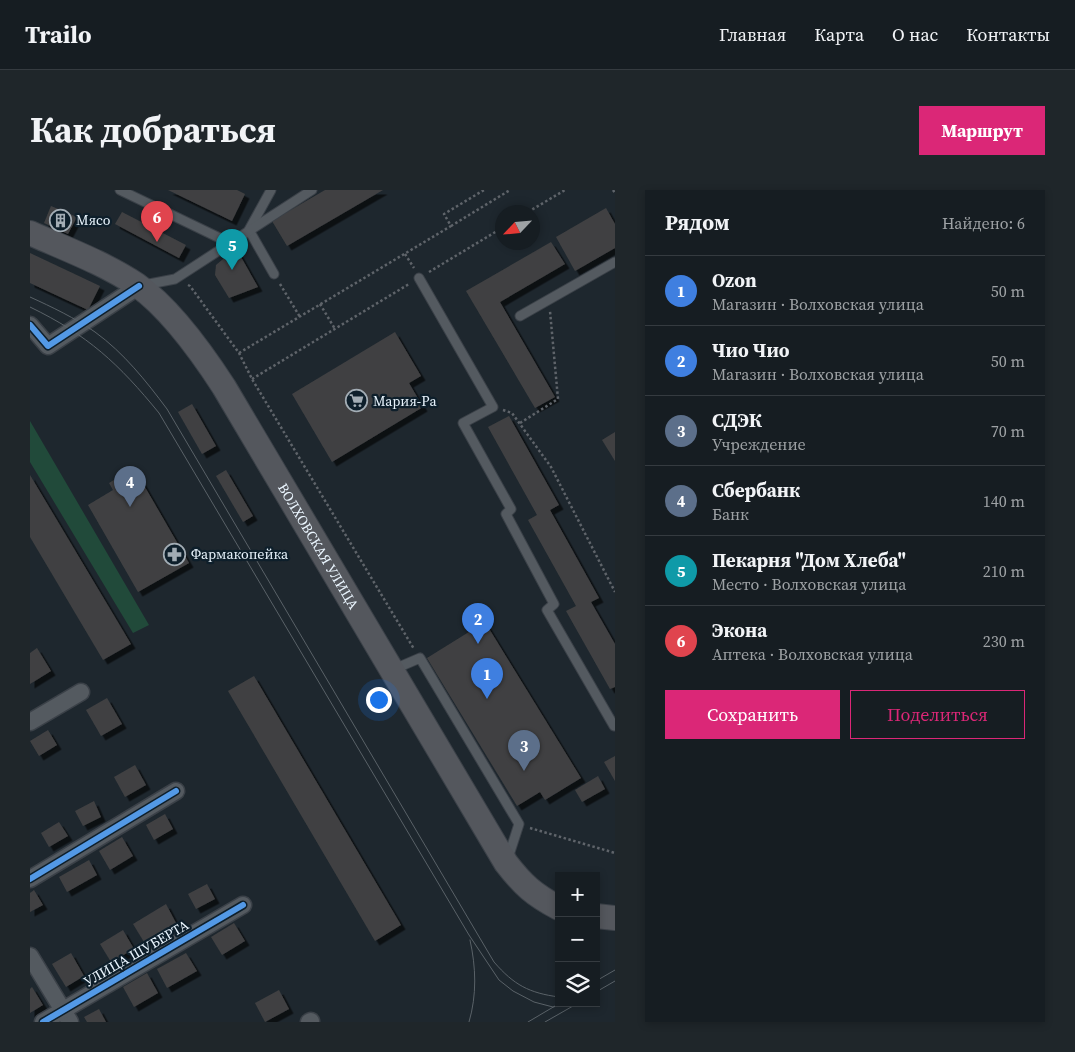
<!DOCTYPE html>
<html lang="ru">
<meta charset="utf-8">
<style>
body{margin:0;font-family:"Source Serif 4",serif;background:#1f262a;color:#f1f3f6}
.controls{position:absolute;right:15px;bottom:15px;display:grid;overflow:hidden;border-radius:0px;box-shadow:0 2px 8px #0003}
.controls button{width:45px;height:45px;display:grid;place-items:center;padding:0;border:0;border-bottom:1px solid #353b40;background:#161d22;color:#f1f3f6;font:25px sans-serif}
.compass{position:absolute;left:465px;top:15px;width:45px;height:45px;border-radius:50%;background:#161d22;box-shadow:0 2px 8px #0003;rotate:244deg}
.you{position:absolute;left:348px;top:509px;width:18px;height:18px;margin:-12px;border:4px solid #fff;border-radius:50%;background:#1a73e8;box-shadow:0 0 0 8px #1a73e833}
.badge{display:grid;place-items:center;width:32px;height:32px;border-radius:50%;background:#db2777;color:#fff;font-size:16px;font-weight:700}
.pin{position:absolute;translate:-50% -41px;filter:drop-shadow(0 1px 2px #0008)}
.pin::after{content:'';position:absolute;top:26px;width:18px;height:15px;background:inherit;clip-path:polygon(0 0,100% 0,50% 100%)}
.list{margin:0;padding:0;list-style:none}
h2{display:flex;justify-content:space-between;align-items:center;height:65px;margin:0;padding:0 20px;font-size:21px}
h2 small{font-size:16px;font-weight:400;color:#9ea2a5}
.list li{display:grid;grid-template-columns:32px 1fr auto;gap:15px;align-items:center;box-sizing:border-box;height:70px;padding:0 20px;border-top:1px solid #353b40}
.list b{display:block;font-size:19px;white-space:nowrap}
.list p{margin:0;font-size:16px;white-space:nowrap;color:#9ea2a5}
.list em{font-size:16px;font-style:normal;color:#9ea2a5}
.actions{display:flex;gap:10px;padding:15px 20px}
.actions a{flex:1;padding:11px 0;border:1px solid #db2777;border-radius:0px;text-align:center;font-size:18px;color:#db2777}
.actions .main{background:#db2777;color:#fff}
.icon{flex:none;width:28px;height:28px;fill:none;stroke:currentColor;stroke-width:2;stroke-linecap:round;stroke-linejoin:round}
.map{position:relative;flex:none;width:585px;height:832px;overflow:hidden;border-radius:0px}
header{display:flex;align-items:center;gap:30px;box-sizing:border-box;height:70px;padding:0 25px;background:#161d22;border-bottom:1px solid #353b40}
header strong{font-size:24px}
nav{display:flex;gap:28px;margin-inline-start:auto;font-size:18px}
.intro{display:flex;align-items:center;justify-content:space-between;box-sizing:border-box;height:120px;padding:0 30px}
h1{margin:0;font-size:35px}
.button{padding:12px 22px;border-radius:0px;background:#db2777;color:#fff;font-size:18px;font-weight:700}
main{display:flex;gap:30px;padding:0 30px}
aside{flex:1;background:#161d22;border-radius:0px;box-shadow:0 2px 8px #0003}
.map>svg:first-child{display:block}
</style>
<header>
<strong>Trailo</strong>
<nav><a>Главная</a><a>Карта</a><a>О нас</a><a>Контакты</a></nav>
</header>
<div class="intro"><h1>Как добраться</h1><a class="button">Маршрут</a></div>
<main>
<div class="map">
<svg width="585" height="832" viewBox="0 0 585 832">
<defs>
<filter id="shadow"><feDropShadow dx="4.5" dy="4.5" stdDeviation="0" flood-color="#0009"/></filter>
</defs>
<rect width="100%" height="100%" fill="#1e272e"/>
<polygon fill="#214a3a" points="0,231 119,435 103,443 0,272"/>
<g fill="#404042" filter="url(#shadow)">
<polygon points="138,0 207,0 215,4 202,31"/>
<polygon points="295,0 353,0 257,56 242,31"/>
<polygon points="21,16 47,27 38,44 14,33"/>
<polygon points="576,18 585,34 585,58 545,81 526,47"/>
<polygon points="92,22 156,55 149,68 85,34"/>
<polygon points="521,52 535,74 470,112 525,207 505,218 436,101"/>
<polygon points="206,58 228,97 199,108 185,85 186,75"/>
<polygon points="0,63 70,96 58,120 0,93"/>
<polygon points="365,142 391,186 379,193 393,217 302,272 262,204"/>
<polygon points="162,214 186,256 172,264 148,222"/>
<polygon points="479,226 529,315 520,320 569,408 561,412 585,454 585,497 580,499 536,421 546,416 498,330 507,325 458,237"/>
<polygon points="585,242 585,271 572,250"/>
<polygon points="104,278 159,373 108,402 58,315 83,300 79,293"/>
<polygon points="196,280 223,326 213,332 186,286"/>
<polygon points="0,285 101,454 73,470 0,347"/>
<polygon points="455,432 551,588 515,610 510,602 487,616 397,468"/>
<polygon points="7,458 21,481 0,494 0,463"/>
<polygon points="224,486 371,735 345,751 198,501"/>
<polygon points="77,508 92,534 71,546 56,520"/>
<polygon points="18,540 27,555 9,566 0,551"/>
<polygon points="585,566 585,591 574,572"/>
<polygon points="105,575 116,595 95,607 84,587"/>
<polygon points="568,586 575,599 552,612 545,600"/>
<polygon points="64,611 71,627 53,636 45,621"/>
<polygon points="135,624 143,639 124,650 116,635"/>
<polygon points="29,632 38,646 19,657 11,643"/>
<polygon points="92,647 103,666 80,680 69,661"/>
<polygon points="59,670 67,685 37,702 29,687"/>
<polygon points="177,694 185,709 166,719 158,704"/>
<polygon points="4,700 13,715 0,722 0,703"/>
<polygon points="136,714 146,733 114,752 103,734"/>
<polygon points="204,733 215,751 192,765 181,747"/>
<polygon points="93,740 104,759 81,772 70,754"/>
<polygon points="41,763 54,786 36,797 22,774"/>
<polygon points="156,763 167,781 137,798 127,779"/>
<polygon points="117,783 128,803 104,817 93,797"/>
<polygon points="2,797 13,815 0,823 0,799"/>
<polygon points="249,800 259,819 235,832 225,813"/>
<polygon points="69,819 76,832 57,832 54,827"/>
</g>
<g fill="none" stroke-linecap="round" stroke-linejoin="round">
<defs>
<g id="lane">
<polyline points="90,0 200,53"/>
<polyline points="241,0 219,40 244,84"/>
<polyline points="389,88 463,217 433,233 481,319 476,324 524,414 517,420 584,536 585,535"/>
<polyline points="114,95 145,89 282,0"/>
<polyline points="490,126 585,72"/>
<polyline points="362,480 390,468 489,634 478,668"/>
</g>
<g id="street">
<polyline points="0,135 18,156 109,96"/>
<polyline points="0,532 51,502"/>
<polyline points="0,689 146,601"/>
<polyline points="0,766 40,832"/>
<polyline points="13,832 213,715"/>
<polyline points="279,832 281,831"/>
</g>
<g id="secondary">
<path id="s1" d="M0,43C36,59 74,73 107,95C141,119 172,163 194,197L476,673C493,695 504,705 529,718"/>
<polyline points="566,726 585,728"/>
</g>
</defs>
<use href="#lane" stroke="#3b4148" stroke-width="11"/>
<use href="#street" stroke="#3b4148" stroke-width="19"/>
<use href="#secondary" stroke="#3b4148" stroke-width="26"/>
<g stroke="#5f646a" stroke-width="2.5" stroke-dasharray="2.5 2.5" stroke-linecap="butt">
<polyline points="583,0 585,3"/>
<polyline points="498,22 535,0"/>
<polyline points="421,36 480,0"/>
<polyline points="375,64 384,78"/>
<polyline points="399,82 472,38"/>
<polyline points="250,94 270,127"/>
<polyline points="158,95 160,96 209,163 222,189 384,459"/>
<polyline points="290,114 305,139"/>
<polyline points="209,163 421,36 414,24 454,0"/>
<polyline points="222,189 379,94"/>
<polyline points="473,220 482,223 521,277 585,402"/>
<polyline points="490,233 528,209 520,121"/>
<polyline points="500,638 585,663"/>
</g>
<use href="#lane" stroke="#545a60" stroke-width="9"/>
<use href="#street" stroke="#545a60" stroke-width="16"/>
<use href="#secondary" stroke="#54575d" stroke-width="24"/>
<g stroke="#5a6268" stroke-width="1">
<path d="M0,107C22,117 45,128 65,142C94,163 116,191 137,219L464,772C484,795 499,803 529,807"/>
<path d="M0,117C58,145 89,174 129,223L439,745L469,790L483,801L504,812L523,817L540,813"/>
<polyline points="566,791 585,780"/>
<polyline points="566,802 585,791"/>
<path d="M439,832C447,805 446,777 440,750"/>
<polyline points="498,832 525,816"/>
<polyline points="515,832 543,816"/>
</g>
<defs>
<g id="cycleway">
<polyline points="0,135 18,156 109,96"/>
<polyline points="0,689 146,601"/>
<polyline points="13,832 213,715"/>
</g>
</defs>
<use href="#cycleway" stroke="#0e1f2b" stroke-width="9"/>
<use href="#cycleway" stroke="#5399e6" stroke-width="6"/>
</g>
<defs>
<symbol id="building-ring" viewBox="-11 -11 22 22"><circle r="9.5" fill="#0e1f2b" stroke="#a3adb5" stroke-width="1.5"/><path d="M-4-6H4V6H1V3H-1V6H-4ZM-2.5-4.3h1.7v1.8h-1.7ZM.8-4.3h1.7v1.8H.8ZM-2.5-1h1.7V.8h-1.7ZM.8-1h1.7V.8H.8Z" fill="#a3adb5"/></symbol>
<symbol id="supermarket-ring" viewBox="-11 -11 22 22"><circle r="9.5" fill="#0e1f2b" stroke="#a3adb5" stroke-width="1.5"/><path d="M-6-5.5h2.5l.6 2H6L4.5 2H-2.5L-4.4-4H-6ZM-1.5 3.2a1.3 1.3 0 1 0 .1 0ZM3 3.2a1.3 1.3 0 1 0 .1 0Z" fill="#a3adb5"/></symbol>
<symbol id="pharmacy-ring" viewBox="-11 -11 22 22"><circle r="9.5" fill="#0e1f2b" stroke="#a3adb5" stroke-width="1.5"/><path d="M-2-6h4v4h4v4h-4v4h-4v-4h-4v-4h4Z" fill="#a3adb5"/></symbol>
</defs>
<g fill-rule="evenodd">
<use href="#building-ring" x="18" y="18" width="25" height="25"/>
<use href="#supermarket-ring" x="314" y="198" width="25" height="25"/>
<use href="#pharmacy-ring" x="132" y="352" width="25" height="25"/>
</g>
<g text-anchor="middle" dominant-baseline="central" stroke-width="4.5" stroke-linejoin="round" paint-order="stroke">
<g font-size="14" fill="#eaf5fe" stroke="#0e1f2b" text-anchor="start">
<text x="46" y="30">Мясо</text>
<text x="343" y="211">Мария-Ра</text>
<text x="161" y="364">Фармакопейка</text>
</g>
<g font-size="14" fill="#eaf5fe" stroke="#0e1f2b">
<text stroke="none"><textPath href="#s1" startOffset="439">ВОЛХОВСКАЯ УЛИЦА</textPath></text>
<text transform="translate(106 763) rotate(-30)">УЛИЦА ШУБЕРТА</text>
</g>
</g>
</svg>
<div class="controls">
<button>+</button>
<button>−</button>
<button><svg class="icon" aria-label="layers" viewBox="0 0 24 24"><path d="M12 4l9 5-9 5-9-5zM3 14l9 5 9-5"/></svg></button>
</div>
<svg class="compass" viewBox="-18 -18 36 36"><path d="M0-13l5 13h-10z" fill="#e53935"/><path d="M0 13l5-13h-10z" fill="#9ea2a5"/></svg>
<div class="you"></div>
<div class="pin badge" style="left:457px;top:509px;background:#3f7fe0">1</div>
<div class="pin badge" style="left:448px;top:454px;background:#3f7fe0">2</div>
<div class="pin badge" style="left:494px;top:581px;background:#5c6f8a">3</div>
<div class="pin badge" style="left:100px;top:317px;background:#5c6f8a">4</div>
<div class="pin badge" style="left:202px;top:80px;background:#0f9aa8">5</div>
<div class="pin badge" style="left:127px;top:52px;background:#e0444e">6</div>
</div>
<aside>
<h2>Рядом<small>Найдено: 6</small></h2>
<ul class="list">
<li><span class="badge" style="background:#3f7fe0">1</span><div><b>Ozon</b><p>Магазин · Волховская улица</p></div><em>50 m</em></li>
<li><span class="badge" style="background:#3f7fe0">2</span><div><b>Чио Чио</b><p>Магазин · Волховская улица</p></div><em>50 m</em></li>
<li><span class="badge" style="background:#5c6f8a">3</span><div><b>СДЭК</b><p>Учреждение</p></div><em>70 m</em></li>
<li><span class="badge" style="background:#5c6f8a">4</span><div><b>Сбербанк</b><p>Банк</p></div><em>140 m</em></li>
<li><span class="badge" style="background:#0f9aa8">5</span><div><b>Пекарня &quot;Дом Хлеба&quot;</b><p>Место · Волховская улица</p></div><em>210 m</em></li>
<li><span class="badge" style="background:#e0444e">6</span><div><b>Экона</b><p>Аптека · Волховская улица</p></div><em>230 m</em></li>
</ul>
<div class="actions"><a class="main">Сохранить</a><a>Поделиться</a></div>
</aside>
</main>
